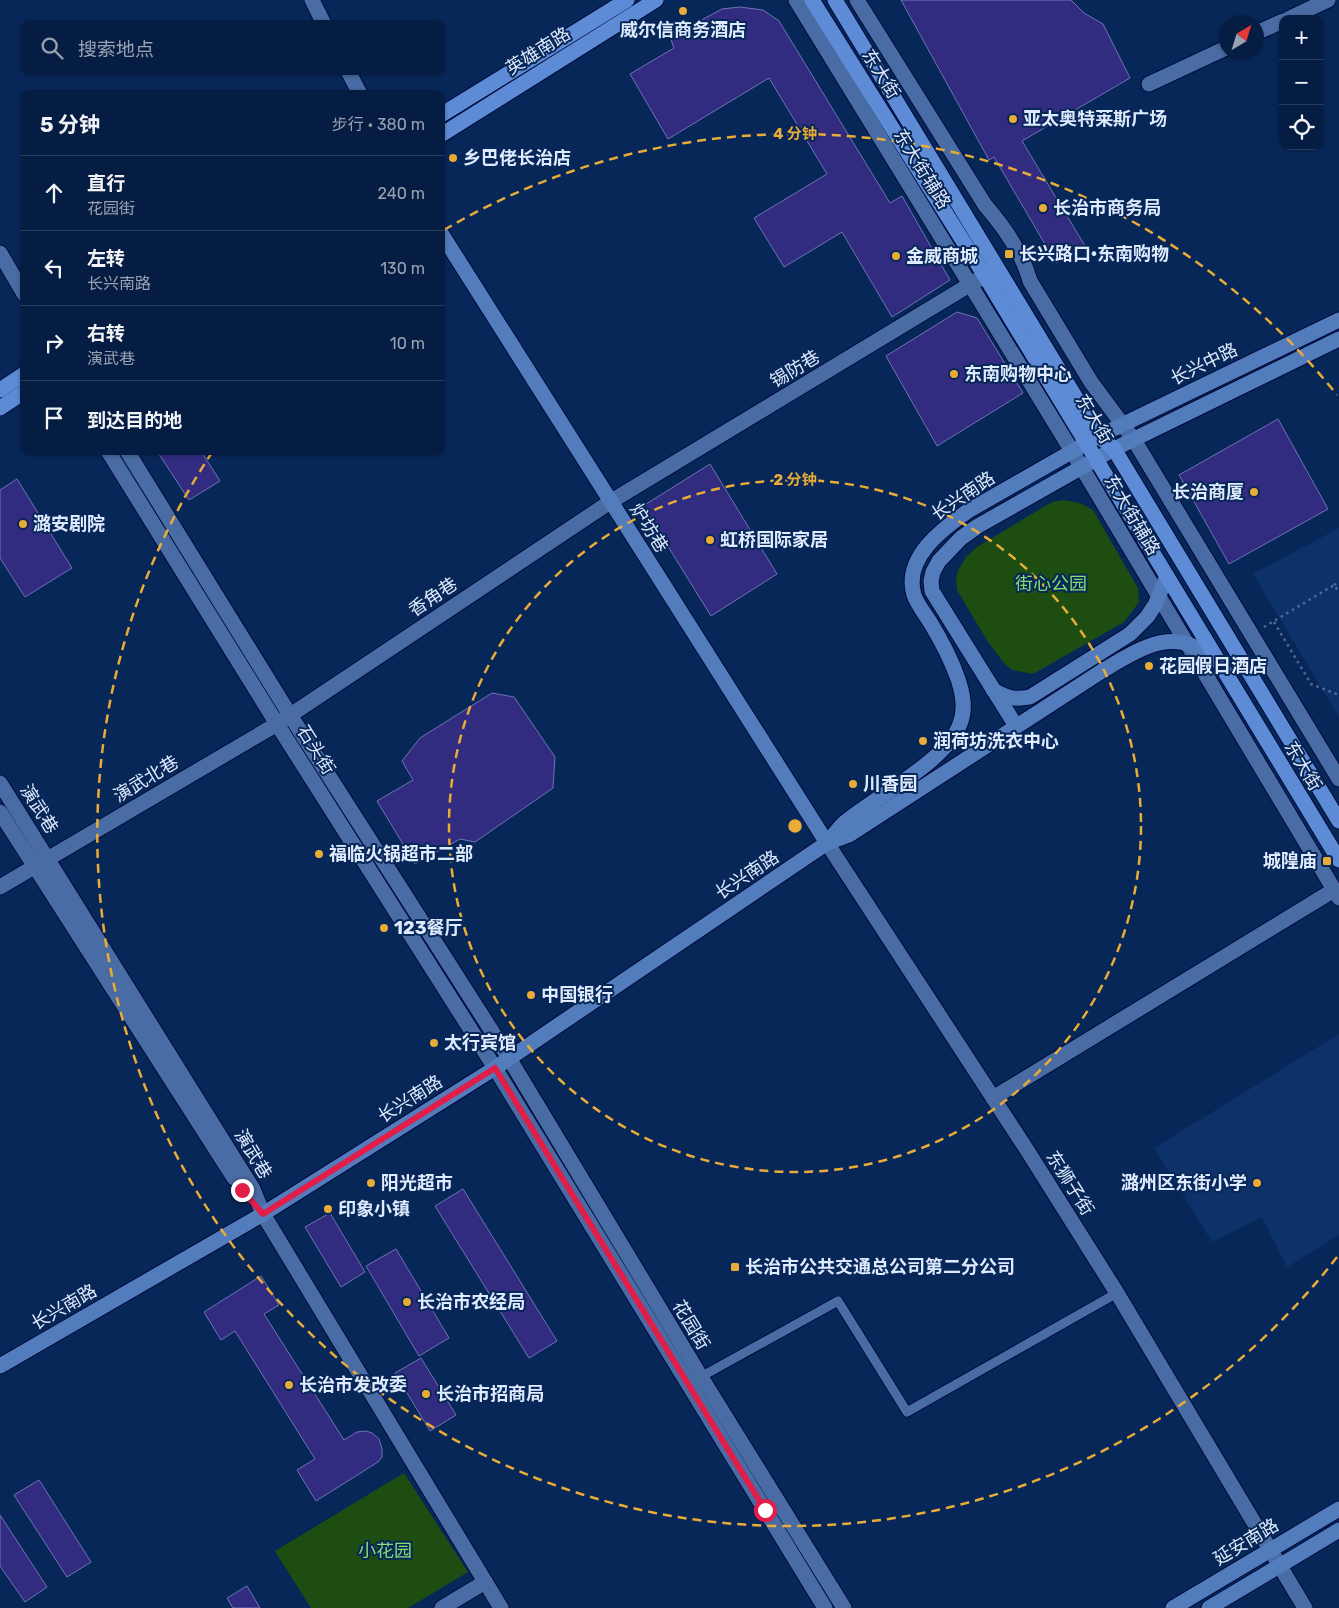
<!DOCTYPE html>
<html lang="zh">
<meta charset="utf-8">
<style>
body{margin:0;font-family:Rubik,"Noto Sans SC",sans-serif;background:#0f264a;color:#f1f3f6}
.controls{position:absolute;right:15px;top:15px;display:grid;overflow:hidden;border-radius:10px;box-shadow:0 1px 4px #0004}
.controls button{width:45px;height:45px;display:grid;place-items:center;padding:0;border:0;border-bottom:1px solid #273b5c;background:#061d43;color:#f1f3f6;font:25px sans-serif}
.compass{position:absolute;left:1219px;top:15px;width:45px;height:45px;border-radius:50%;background:#061d43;box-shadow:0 1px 4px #0004;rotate:38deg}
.stop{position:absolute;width:15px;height:15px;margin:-11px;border:4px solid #e11d48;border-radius:50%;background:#fff}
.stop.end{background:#e11d48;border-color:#fff;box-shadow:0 1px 5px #0008}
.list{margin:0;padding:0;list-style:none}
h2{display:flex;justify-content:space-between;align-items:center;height:65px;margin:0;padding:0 20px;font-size:21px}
h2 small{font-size:16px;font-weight:400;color:#98a2b2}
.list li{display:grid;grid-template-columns:32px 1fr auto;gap:15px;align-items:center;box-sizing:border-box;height:75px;padding:0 20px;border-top:1px solid #273b5c}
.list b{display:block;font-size:19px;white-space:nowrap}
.list p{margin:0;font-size:16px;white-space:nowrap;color:#98a2b2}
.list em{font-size:16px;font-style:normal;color:#98a2b2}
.icon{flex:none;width:28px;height:28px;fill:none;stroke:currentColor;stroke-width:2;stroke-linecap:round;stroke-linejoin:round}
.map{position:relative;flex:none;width:1339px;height:1608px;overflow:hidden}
.search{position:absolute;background:#061d43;box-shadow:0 1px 4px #0004;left:20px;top:20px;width:425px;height:55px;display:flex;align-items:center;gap:12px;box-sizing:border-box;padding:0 18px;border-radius:10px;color:#98a2b2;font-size:19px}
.panel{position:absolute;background:#061d43;box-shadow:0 1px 4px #0004;left:20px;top:90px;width:425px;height:365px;border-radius:10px}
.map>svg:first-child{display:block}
</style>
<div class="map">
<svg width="1339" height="1608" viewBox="0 0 1339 1608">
<rect width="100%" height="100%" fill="#082759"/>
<g fill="#0d3169">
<polygon points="1339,528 1339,717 1253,574"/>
<polygon points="1339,1034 1339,1235 1287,1267 1262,1217 1212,1242 1154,1148"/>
</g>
<g fill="#1d4d10">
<polygon points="1063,500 1080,503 1093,510 1138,588 1139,602 1124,622 1033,674 1012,670 1004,663 988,642 957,590 956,577 959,569 966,557 977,547 1052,502"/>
<polygon points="404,1473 468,1572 408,1608 311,1608 275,1551"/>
</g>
<g fill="#312c80" stroke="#6f73b3">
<polygon points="901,0 1071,0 1084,13 1103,24 1130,78 1022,141 1085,246 1056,263 994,157 989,160"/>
<polygon points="740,7 763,10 779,21 890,203 902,196 950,280 892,317 842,232 784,267 754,218 827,174 769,78 668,139 630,74 674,48 670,37 722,9"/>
<polygon points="957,312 977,318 1023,393 937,446 886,356"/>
<polygon points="1278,419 1328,509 1229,564 1179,475"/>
<polygon points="157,451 201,451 220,481 189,500"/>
<polygon points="710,464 777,574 711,616 643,506"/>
<polygon points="17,479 72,568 25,597 0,558 0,490"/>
<polygon points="492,693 514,697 555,757 553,788 475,842 460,839 415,864 377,801 413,780 402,761 420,738"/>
<polygon points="463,1189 557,1341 529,1358 435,1206"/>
<polygon points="330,1213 365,1272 341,1287 305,1227"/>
<polygon points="396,1249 449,1338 419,1356 366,1266"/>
<polygon points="261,1276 279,1305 264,1314 344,1440 357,1432 366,1431 372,1433 379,1439 382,1449 382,1457 378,1462 316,1501 297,1470 315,1459 235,1331 221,1340 204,1312"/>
<polygon points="421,1358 456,1415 430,1431 395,1373"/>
<polygon points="39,1480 91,1562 67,1577 14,1495"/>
<polygon points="0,1515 47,1587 25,1602 0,1566"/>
<polygon points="247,1586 260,1608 233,1608 227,1598"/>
</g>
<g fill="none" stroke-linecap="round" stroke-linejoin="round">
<defs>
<polyline id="lane" points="697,1379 838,1301 907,1412 1117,1293"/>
<g id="street">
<polyline points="312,0 324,24"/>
<polyline points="796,0 1072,451 1339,898"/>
<path d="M857,0L985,205C1004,227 1023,254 1030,281L1091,382L1134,440L1339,779"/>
<polyline points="1288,19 1328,0"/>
<polyline points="1256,33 1283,21"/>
<polyline points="348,71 360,94"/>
<polyline points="1149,84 1226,48"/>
<polyline points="0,253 24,294"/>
<polyline points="108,451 277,724 495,1068 825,1608"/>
<polyline points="127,451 290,715 509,1058 701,1377 844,1608"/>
<polyline points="0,783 253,1189 263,1214 501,1608"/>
<polyline points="0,812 234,1178"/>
<polyline points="827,843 1027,1150 1117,1293 1305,1608"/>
<polyline points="0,887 277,724 610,502 994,270"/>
<polyline points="993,1098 1334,890"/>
<polyline points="442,1608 485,1582"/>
</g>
<g id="secondary">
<polyline points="441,233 827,843"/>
<path d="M993,690C1006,698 1015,700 1030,697L1130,634L1147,617L1155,605L1167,576"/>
<polyline points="1016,726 932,591 931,581 933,572 939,561 961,538 978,526 1114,449 1339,339"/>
<path d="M828,842C833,836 838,829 843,824C874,797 946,762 960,724C966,709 963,694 958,679C951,659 941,640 930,622C925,614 917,604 914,595C903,558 942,529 968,511L1099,436L1339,320"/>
<path d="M0,1366L263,1214L495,1068L827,843L849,835L1102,671C1126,657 1158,634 1188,644C1198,648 1207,654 1216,659"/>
<polyline points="1173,1608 1339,1509"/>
<polyline points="1209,1608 1339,1530"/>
</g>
<g id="primary">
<polyline points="812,0 985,276 1339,860"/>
<polyline points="835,0 1099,436 1114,449 1339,821"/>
<polyline points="441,115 627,0"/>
<polyline points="441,135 656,0"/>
<polyline points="0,390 24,374"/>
<polyline points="0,408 24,392"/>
</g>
</defs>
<use href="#lane" stroke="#000c3d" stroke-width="11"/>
<use href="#street" stroke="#000c3d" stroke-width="17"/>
<use href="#secondary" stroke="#000c3d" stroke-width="17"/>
<use href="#primary" stroke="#000c3d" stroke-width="17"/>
<g stroke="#526a92" stroke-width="2.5" stroke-dasharray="2.5 4" stroke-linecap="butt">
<polyline points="1334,585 1339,582"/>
<polyline points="1274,622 1311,684 1339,695"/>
<polyline points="1264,627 1334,585 1339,592"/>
</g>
<use href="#lane" stroke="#496ca4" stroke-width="9"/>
<use href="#street" stroke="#496ca4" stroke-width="15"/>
<use href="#secondary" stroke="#537cbd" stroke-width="15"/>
<use href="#primary" stroke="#5d8bd6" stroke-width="15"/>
</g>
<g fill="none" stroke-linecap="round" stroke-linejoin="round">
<polyline stroke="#e11d48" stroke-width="6" points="242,1190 263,1214 495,1068 765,1510"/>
</g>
<g fill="none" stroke="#e8ac37" stroke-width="2.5" stroke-dasharray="9 6">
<circle cx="795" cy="826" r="346"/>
<path d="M1337 1257A692 692 0 0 1 211 454M444 230A692 692 0 0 1 1337 395"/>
</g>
<g fill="#e8ac37" stroke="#082759" stroke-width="2">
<circle cx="683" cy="11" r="5"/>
<circle cx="1013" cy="119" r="5"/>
<circle cx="453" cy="158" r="5"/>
<circle cx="1043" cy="208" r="5"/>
<rect x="1004" y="249" width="10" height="10" rx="2.5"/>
<circle cx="896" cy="256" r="5"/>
<circle cx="954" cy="374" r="5"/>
<circle cx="1254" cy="492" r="5"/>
<circle cx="23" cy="524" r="5"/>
<circle cx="710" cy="540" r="5"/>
<circle cx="1149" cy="666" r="5"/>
<circle cx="923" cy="741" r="5"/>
<circle cx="853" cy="784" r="5"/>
<circle cx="319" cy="854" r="5"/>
<rect x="1322" y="856" width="10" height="10" rx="2.5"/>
<circle cx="384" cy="928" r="5"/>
<circle cx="531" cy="995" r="5"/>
<circle cx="434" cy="1043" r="5"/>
<circle cx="371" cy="1183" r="5"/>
<circle cx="1257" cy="1183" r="5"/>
<circle cx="328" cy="1209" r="5"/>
<rect x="730" y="1262" width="10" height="10" rx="2.5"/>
<circle cx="407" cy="1302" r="5"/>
<circle cx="289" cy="1385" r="5"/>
<circle cx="426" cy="1394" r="5"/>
</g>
<g text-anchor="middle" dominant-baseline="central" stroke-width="4" stroke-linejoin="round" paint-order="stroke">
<g font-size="18" font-weight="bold" fill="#deeafd" stroke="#082759" text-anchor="start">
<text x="683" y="30" text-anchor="middle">威尔信商务酒店</text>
<text x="1023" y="119">亚太奥特莱斯广场</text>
<text x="463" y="158">乡巴佬长治店</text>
<text x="1053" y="208">长治市商务局</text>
<text x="1019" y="254">长兴路口·东南购物</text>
<text x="906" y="256">金威商城</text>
<text x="964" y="374">东南购物中心</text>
<text x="1244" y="492" text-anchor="end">长治商厦</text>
<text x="33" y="524">潞安剧院</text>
<text x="720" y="540">虹桥国际家居</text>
<text x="1159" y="666">花园假日酒店</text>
<text x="933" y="741">润荷坊洗衣中心</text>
<text x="863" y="784">川香园</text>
<text x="329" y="854">福临火锅超市二部</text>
<text x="1317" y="861" text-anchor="end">城隍庙</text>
<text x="394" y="928">123餐厅</text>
<text x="541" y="995">中国银行</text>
<text x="444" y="1043">太行宾馆</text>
<text x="381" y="1183">阳光超市</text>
<text x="1247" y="1183" text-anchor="end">潞州区东街小学</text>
<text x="338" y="1209">印象小镇</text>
<text x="745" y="1267">长治市公共交通总公司第二分公司</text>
<text x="417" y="1302">长治市农经局</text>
<text x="299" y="1385">长治市发改委</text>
<text x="436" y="1394">长治市招商局</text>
</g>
<g font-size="18" fill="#deeafd" stroke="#082759">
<text transform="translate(538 51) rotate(-32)">英雄南路</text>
<text transform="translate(881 74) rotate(58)">东大街</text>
<text transform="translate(922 169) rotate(58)">东大街辅路</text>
<text transform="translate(1204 364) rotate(-26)">长兴中路</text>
<text transform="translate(795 369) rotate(-31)">锡防巷</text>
<text transform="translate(1094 419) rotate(59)">东大街</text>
<text transform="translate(963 496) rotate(-34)">长兴南路</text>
<text transform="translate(1132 515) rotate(59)">东大街辅路</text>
<text transform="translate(649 528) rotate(58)">炉坊巷</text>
<text transform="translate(433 597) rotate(-34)">香角巷</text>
<text transform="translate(316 750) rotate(58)">石头街</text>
<text transform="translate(1303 766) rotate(59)">东大街</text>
<text transform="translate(146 779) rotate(-31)">演武北巷</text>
<text transform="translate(39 809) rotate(58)">演武巷</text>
<text transform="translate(747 875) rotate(-34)">长兴南路</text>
<text transform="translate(410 1099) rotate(-32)">长兴南路</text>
<text transform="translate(253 1154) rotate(59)">演武巷</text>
<text transform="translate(1070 1183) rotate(58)">东狮子街</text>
<text transform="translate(64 1307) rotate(-30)">长兴南路</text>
<text transform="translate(691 1325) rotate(59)">花园街</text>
<text transform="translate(1246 1542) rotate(-31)">延安南路</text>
</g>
<g font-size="18" fill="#85dd70" stroke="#082759">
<text x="1051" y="584">街心公园</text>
<text x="385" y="1551">小花园</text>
</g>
</g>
<circle cx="795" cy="826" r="8" fill="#e8ac37" stroke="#082759" stroke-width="2.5"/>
<g font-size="15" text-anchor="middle" font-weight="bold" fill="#e8ac37" stroke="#082759" stroke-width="4" stroke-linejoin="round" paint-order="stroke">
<text x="795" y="139">4 分钟</text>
<text x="795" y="485">2 分钟</text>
</g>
</svg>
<div class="controls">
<button>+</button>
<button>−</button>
<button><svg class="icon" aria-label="locate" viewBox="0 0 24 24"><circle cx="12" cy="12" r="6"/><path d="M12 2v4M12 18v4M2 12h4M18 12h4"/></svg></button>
</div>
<svg class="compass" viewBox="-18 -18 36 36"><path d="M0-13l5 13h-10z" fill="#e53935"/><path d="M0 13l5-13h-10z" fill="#98a2b2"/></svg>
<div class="stop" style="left:765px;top:1510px"></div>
<div class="stop end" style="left:242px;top:1190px"></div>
<div class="search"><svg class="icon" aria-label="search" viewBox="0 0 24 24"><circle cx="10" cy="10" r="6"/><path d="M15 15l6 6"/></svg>搜索地点</div>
<section class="panel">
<h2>5 分钟<small>步行 · 380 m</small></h2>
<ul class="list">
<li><svg class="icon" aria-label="ahead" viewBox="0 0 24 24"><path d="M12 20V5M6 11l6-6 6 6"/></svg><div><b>直行</b><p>花园街</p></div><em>240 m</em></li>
<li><svg class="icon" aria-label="left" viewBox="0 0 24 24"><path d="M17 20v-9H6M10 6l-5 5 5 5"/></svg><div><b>左转</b><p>长兴南路</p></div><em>130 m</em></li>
<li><svg class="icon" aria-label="right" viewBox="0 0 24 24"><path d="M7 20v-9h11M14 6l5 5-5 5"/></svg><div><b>右转</b><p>演武巷</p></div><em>10 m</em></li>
<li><svg class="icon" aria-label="arrive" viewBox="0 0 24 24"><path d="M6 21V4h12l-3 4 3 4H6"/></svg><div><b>到达目的地</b></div></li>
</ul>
</section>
</div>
